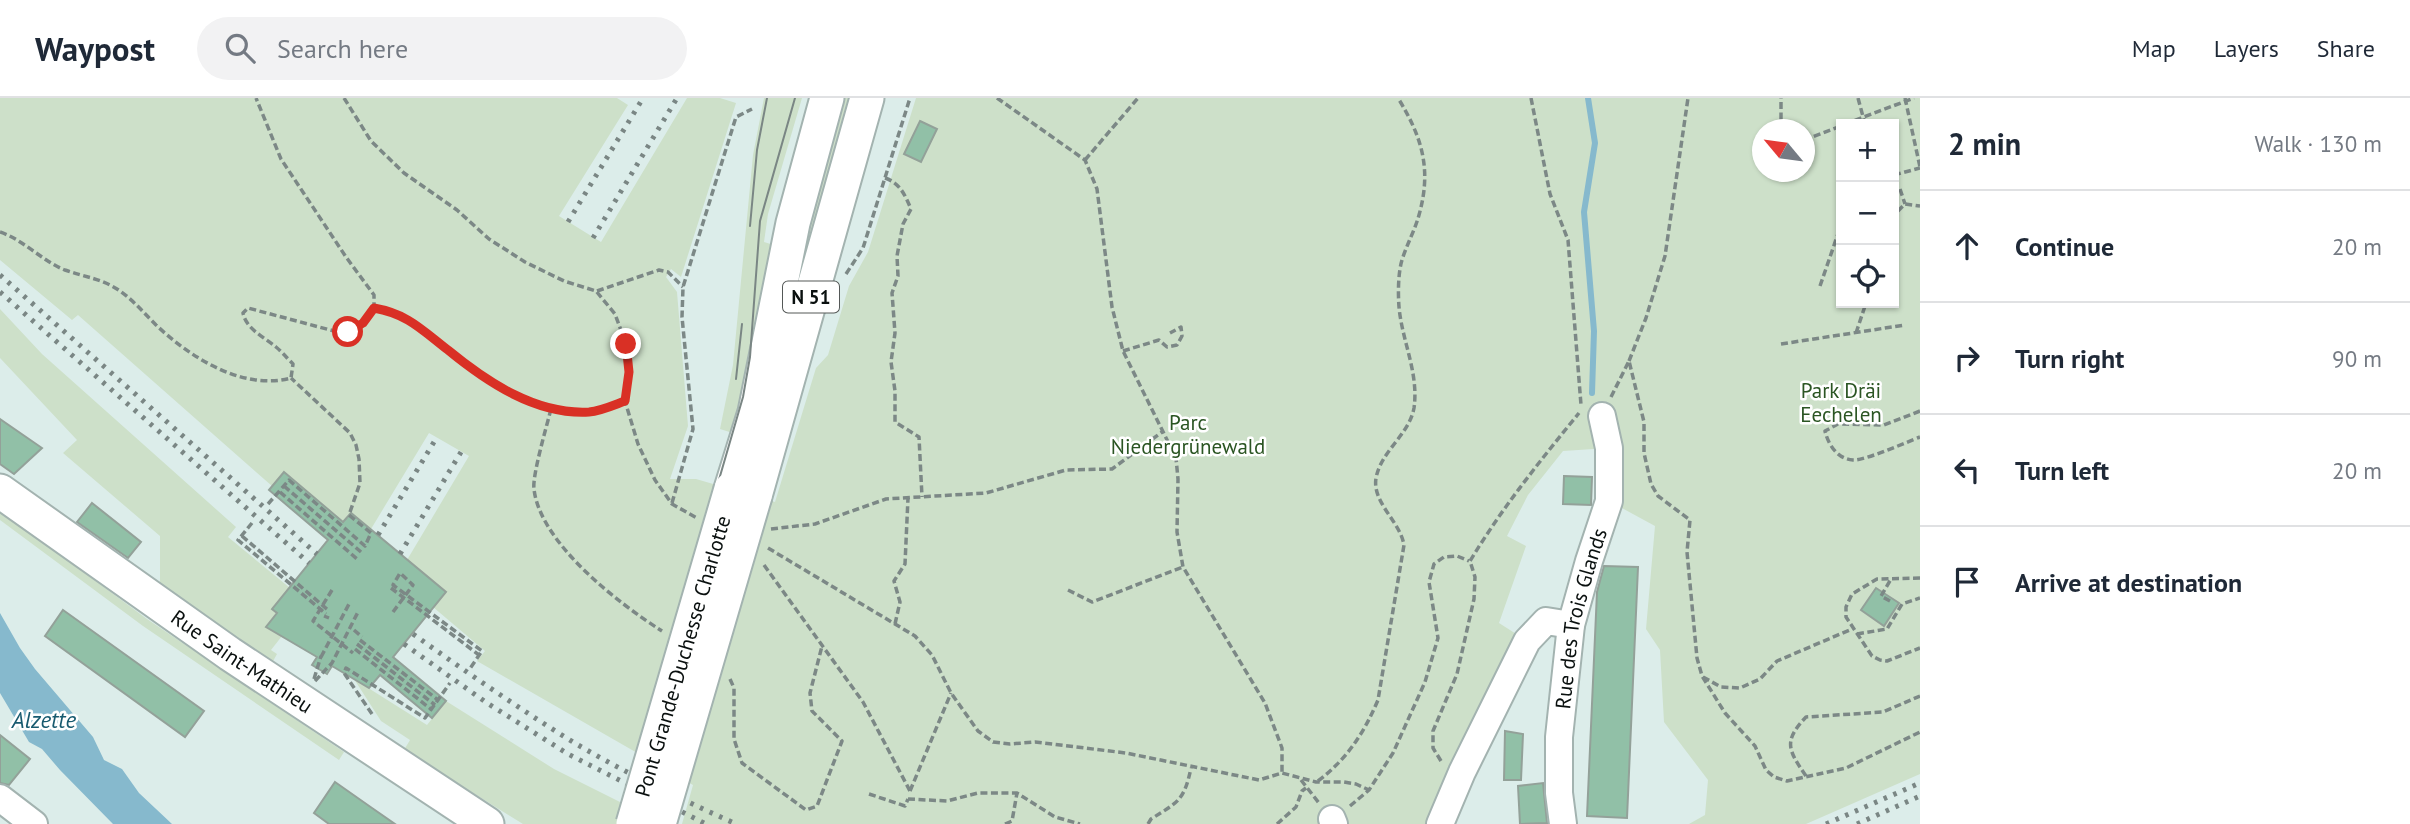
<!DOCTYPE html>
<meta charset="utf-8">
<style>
body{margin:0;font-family:"PT Sans",sans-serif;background:#f2f2f3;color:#1f2937}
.controls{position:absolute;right:21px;top:21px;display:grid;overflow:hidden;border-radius:0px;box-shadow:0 2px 5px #0004}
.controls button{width:63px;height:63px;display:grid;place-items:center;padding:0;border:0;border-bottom:2px solid #e0e1e3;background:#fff;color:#1f2937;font:35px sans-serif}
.compass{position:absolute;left:1752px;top:21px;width:63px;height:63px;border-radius:50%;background:#fff;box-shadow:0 2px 5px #0004;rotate:299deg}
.stop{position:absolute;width:21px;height:21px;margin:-16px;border:5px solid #d93025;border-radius:50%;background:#fff}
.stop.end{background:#d93025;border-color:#fff;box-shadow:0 2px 7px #0008}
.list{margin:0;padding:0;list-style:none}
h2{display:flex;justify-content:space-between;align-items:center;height:91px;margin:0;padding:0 28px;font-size:30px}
h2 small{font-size:23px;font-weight:400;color:#747a83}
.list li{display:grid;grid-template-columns:46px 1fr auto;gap:21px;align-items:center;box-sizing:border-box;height:112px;padding:0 28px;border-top:2px solid #e0e1e3}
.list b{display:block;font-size:26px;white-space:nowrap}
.list em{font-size:23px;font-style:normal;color:#747a83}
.icon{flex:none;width:38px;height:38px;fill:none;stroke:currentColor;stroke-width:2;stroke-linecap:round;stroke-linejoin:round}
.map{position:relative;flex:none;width:1920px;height:726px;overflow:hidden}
header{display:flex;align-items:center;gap:42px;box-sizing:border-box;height:98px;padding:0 35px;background:#fff;border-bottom:2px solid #e0e1e3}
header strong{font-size:33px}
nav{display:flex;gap:38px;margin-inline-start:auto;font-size:24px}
.search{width:490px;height:63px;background:#f2f2f3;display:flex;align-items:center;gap:18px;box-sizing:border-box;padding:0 24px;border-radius:38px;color:#747a83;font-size:26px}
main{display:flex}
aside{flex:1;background:#fff}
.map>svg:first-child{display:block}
</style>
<header>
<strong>Waypost</strong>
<div class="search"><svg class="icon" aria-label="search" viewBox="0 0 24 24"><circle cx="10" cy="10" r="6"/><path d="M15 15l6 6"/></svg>Search here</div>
<nav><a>Map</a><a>Layers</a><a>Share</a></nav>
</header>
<main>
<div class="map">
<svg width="1920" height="726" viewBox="0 0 1920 726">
<rect width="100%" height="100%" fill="#dcedea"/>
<g fill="#cde0c9" fill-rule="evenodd">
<path d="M0,0H617L628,7L559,118L601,144L687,0H720L736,5L681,179L671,171L666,179L677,194L688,328L670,381H696L775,404L816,270L828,257L849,188L868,154L916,0H1920V676L1806,726H1689L1705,717L1708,682L1664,624L1660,552L1646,531L1655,428L1609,403V350L1563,353L1528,397L1507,438L1526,448L1499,525L1527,543L1440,726H682L693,687L477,563L485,553L433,509L446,494L407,462L469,358L429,335L371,431L351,415L343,424L285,375L272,388L78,217L72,222L0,162ZM1841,26H1894V205H1841ZM1762,32H1804V74H1762Z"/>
<polygon points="764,0 802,0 768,116 764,144 774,147 739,337 720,331 733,267 753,57"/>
<polygon points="841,0 851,0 807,148 801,202 777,244"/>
<polygon points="0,211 42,256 236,429 228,439 290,490 273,511 277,515 266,528 282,538 271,552 277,556 272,565 160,487 160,438 63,355 77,342 0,260"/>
<polygon points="0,412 147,521 344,654 339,662 143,528 0,422"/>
<polygon points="354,581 427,627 446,603 554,671 664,726 523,726 404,652 410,642 381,623"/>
</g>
<polygon fill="#86b9cd" points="0,515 20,550 35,571 93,639 104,662 122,671 139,695 172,726 113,726 60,672 42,651 29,644 0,595"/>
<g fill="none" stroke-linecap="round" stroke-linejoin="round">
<polyline stroke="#86b9cd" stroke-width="6" points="1588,0 1595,45 1584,114 1594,233 1592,295"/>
</g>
<g fill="#91c0a7" stroke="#93a199" stroke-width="2">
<polygon points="920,23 937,31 921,64 904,56"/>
<polygon points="0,321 42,350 14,376 0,366"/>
<polygon points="284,374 343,424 351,415 446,494 393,559 446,603 432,620 380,577 369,590 332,568 327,576 312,567 317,559 266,529 277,515 272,511 328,442 269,392"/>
<polygon points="1564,378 1592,379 1591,407 1563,406"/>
<polygon points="92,405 141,444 128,460 77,424"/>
<polygon points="1604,468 1638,469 1627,720 1587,718 1597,494"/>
<polygon points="1876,490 1899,505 1884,528 1861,512"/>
<polygon points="63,512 204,613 185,639 45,538"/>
<polygon points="1505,633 1523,636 1521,682 1504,682"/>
<polygon points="0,637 30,661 9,687 0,685"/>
<polygon points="335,684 372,710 395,726 329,726 314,715"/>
<polygon points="1543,685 1547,725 1520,726 1518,688"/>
</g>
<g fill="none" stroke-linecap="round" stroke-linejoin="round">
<defs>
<g id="minor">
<polyline points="0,700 34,726"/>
<polyline points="1332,721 1334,726"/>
<polyline points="1440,726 1462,674 1527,543 1546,523 1571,527"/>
<path id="s1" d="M1563,726L1559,695V639L1571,527L1589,463L1609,403V350L1602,318"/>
</g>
<g id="major">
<polyline points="731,391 755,314 793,125 827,0"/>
<path id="s2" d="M0,393L230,556L487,726"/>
<polyline points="755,398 867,0"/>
</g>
</defs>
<use href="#minor" stroke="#a3b3b0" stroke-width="30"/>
<use href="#major" stroke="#a3b3b0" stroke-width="37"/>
<g stroke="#7c8886" stroke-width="3.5" stroke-dasharray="7 3.5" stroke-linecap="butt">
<polyline points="344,0 371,43 404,75 457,112 489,141 525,164 564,183 596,193 615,216 626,246 629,274 625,303 638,346 655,382 672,406 697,420"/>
<polyline points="997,0 1085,62 1097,91 1112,209 1123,253 1176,360 1178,381 1177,434 1183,469 1265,605 1282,650 1282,675"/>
<polyline points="1531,0 1550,96 1568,142 1581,307"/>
<polyline points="1858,0 1865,26"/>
<polyline points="1905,0 1920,69"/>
<polyline points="1845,26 1914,0"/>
<polyline points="1781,32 1781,0"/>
<polyline points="1804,42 1841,28"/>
<polyline points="1085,62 1138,0"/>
<polyline points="1894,77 1920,70"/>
<path d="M885,80C900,85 905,97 911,111L903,126L897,158L898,178L892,195L895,235L891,264L895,293V324L919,339L922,399"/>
<polyline points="1900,91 1905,106"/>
<polyline points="1894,123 1897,114 1905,106 1920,108"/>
<path d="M0,134C24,142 42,163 65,172C85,179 103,181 120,193C134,203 144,215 156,227C190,259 242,293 291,280L293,266C287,260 282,254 276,249C264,239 246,231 243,215L248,210L334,233L348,234L363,225L374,210V197L346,159L281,61L256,0"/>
<polyline points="846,176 863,150 910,0"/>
<polyline points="1820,188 1841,127"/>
<polyline points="597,193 659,172 668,174 683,189"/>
<path d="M374,210C408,216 422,232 448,252C487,284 536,317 589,314C601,313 614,307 625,303"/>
<polyline points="1856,235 1866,205"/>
<polyline points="1781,246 1905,227"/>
<polyline points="1123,253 1159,242 1167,249 1177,247 1182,238 1181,229 1170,235"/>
<polyline points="1629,263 1646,220 1665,158 1688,0"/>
<polyline points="1611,299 1629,263 1644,324 1644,355 1651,386 1658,398 1690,422 1687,454 1697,560 1702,578 1725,615 1755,648 1766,672 1774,679 1787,683 1846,670 1920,634"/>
<path d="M551,311C547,327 532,378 534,391C540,445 618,505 662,533"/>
<path d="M1920,313L1884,327L1838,326L1825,333C1828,346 1837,361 1853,362C1864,363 1907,344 1920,339"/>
<polyline points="284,388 361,454"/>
<polyline points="280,394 357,461"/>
<polyline points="672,405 693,331 682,219 683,189 736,19 752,11"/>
<polyline points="268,406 289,382 365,448 371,435 349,417 360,385 359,361 356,347 350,335 291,280"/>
<polyline points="252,425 238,442 326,516"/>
<polyline points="771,431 815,426 886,401 986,395 1066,372 1112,371 1162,334"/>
<polyline points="242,438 328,512"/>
<polyline points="768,450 915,538 932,557 951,595 978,633 993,644 1010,646 1035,644 1126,655 1259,682 1282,675 1316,684 1344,684 1356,686 1369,692"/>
<polyline points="764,467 863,604 910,693"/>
<polyline points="1920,480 1877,481 1852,496 1846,509 1846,519 1872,558 1880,562 1887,563 1920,550"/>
<polyline points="391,490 479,557"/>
<polyline points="332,492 313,523 353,555"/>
<polyline points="1068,492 1092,504 1183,469"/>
<polyline points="1890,503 1881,498 1891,481"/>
<polyline points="393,514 413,487 400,475 393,487 482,553 469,572"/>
<polyline points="324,518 329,520"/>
<polyline points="895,526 900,504 894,483 905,466 908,400"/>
<polyline points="354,532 362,539"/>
<polyline points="1857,536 1887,531 1902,506 1920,500"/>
<polyline points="360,542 438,602"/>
<polyline points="357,546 435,607"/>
<polyline points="355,551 432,612"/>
<polyline points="321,559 349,506"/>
<polyline points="1703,579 1721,589 1740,590 1760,581 1777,563 1852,531"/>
<polyline points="314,581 321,558"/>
<polyline points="730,581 734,590 734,641 742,665 806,712 817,708 842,643 812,613 810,595 822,548"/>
<polyline points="315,583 332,565 358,514"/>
<polyline points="372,616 344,575 346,570 425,620 450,585"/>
<path d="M1441,663L1433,650V633L1457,576L1474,501L1475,479L1470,463C1502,410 1540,363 1579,315"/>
<path d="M1806,678C1788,652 1783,643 1806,619L1883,614L1920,598"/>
<polyline points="1301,682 1319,705"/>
<path d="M1318,683C1347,661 1364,635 1378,602L1404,447C1400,423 1372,405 1376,380C1381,353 1409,337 1414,310C1419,275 1402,243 1399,209C1398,196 1398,175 1402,162C1407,146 1415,132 1419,117C1432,71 1422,39 1398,0"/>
<polyline points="910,693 951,595"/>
<polyline points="869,696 905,708 908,701"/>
<polyline points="908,701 947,703 978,695 1017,695 1055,719 1080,726"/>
<polyline points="1350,708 1369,692 1393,655 1425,584 1438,540 1429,484 1434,466 1444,459 1457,458 1469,463"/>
<polyline points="1005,726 1012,723 1017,695"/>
<path d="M1148,726L1151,721C1178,704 1184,703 1191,670"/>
<polyline points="1277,726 1296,709 1302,693 1306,690"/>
</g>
<use href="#minor" stroke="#fff" stroke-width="26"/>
<use href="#major" stroke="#fff" stroke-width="33"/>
<g stroke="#7a8684" stroke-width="2">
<polyline points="750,128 757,52 767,0"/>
<polyline points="736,281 742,226"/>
<polyline points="619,726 743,299 750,259 760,123 795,0"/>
</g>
<g stroke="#7a8684" stroke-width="5" stroke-dasharray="3.5 7" stroke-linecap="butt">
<polyline points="568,124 643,0"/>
<polyline points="593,140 677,0"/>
<polyline points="0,177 317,456"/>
<polyline points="0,194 309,465"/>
<polyline points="378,437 437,339"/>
<polyline points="400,456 461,354"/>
<path d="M413,536C465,573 518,610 573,644C625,675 681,701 736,726"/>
<polyline points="404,546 487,605 568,656 706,726"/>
<polyline points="1826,726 1920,685"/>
<polyline points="1857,726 1920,698"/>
</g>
<defs>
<g id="major-bridge">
<path id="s3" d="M633,726L731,391"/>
<polyline points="659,726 755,398"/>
</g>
</defs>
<use href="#major-bridge" stroke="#a3b3b0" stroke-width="37" stroke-linecap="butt"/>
<use href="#major-bridge" stroke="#fff" stroke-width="33"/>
</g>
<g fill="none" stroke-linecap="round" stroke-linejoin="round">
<path stroke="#d93025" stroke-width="9" d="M348,234L363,225L374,210C408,216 422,232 448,252C487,284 536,317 589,314C601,313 614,307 625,303L629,274L626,246"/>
</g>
<g text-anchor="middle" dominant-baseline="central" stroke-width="5" stroke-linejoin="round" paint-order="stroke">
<rect fill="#fff" stroke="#545857" stroke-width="2" x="783" y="183.5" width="56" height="31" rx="5"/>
<g font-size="19" font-weight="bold" fill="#0a100f">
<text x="811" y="199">N 51</text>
</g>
<g font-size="21" fill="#2b5523" stroke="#fff">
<text x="1841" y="292">Park Dräi<tspan x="1841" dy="24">Eechelen</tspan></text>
<text x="1188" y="324">Parc<tspan x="1188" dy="24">Niedergrünewald</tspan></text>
</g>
<g font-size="21" fill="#0a100f" stroke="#fff">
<text stroke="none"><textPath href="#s1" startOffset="208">Rue des Trois Glands</textPath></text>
<text stroke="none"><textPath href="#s3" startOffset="175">Pont Grande-Duchesse Charlotte</textPath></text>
<text stroke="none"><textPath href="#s2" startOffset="296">Rue Saint-Mathieu</textPath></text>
</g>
<g font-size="23" font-style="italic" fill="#175a6f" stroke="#fff">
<text x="44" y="621">Alzette</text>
</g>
</g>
</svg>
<div class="controls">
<button>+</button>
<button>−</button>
<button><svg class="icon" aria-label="locate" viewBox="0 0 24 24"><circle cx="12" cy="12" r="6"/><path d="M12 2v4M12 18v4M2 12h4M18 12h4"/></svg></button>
</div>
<svg class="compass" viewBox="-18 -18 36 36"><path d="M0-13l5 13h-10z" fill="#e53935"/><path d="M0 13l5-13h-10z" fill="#747a83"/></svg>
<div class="stop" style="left:348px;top:234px"></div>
<div class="stop end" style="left:626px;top:246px"></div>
</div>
<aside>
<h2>2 min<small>Walk · 130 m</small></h2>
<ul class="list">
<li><svg class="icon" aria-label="ahead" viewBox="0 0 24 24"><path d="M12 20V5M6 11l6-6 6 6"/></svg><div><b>Continue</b></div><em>20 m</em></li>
<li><svg class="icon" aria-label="right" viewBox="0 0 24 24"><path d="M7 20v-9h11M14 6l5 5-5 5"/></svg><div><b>Turn right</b></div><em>90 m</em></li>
<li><svg class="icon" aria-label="left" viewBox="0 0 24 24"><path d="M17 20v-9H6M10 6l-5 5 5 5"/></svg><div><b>Turn left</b></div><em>20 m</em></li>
<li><svg class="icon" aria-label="arrive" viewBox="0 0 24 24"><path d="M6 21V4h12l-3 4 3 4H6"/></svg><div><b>Arrive at destination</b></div></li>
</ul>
</aside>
</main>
